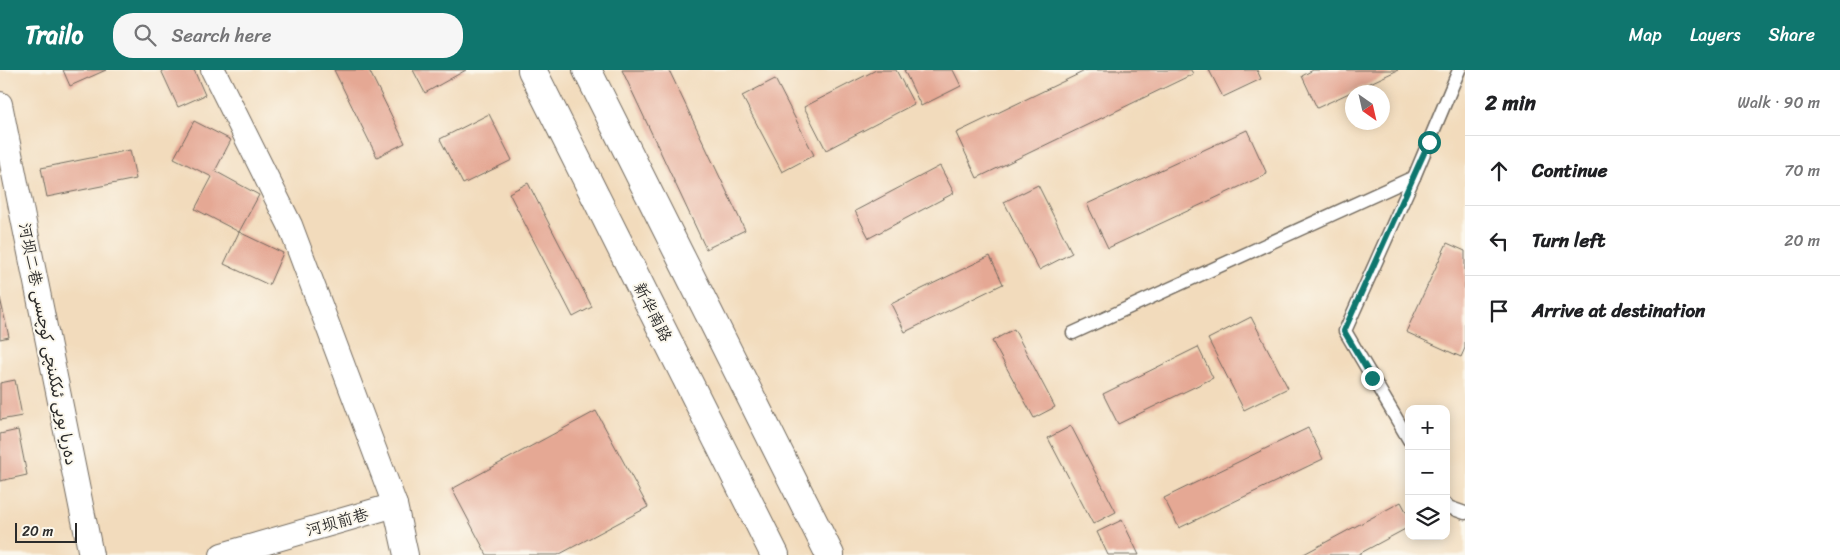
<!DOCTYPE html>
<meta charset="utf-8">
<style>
body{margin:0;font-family:Sriracha,"Playpen Sans Arabic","LXGW WenKai TC",sans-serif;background:#f6f6f6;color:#202124}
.controls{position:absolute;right:15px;bottom:15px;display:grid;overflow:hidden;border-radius:10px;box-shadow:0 2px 12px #0003}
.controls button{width:45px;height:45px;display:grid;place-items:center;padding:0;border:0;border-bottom:1px solid #e0e0e0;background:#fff;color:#202124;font:25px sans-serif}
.compass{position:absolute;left:1345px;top:15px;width:45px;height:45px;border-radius:50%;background:#fff;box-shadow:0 2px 12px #0003;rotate:146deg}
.scale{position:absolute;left:15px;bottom:12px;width:62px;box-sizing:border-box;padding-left:5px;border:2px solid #2b2b2b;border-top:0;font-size:14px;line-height:18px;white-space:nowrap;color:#2b2b2b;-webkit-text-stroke:4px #fbf7ec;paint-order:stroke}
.stop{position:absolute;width:15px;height:15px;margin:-11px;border:4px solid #0f766e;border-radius:50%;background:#fff}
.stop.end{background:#0f766e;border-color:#fff;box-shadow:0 1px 5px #0008}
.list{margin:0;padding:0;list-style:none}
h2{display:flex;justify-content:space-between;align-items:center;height:65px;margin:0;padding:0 20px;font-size:21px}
h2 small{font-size:16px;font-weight:400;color:#757577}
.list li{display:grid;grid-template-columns:32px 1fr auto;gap:15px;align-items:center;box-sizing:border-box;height:70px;padding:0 20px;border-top:1px solid #e0e0e0}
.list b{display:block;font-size:19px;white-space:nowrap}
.list em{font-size:16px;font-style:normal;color:#757577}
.icon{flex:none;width:28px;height:28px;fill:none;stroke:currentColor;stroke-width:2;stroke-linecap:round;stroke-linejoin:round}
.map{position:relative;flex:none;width:1465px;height:485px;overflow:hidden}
header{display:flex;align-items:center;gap:30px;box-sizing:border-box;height:70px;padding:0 25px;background:#0f766e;color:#fff}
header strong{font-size:24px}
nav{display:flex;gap:28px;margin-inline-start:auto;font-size:18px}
.search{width:350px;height:45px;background:#f6f6f6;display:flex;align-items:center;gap:12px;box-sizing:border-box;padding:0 18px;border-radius:20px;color:#757577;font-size:19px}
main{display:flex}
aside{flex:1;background:#fff}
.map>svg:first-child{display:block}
</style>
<header>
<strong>Trailo</strong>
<div class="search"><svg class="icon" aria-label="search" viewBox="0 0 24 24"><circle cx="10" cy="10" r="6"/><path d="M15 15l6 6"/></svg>Search here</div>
<nav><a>Map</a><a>Layers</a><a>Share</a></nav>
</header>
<main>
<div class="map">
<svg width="1465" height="485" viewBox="0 0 1465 485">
<rect width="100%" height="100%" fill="#fbf7ec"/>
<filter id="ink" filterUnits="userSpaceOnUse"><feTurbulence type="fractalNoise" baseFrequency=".02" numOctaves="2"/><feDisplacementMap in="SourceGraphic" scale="10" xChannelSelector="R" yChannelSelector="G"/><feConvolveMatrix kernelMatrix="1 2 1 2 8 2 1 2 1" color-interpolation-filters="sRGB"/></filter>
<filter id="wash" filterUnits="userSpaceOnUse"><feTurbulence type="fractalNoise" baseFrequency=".0096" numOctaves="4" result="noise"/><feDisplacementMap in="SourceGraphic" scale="20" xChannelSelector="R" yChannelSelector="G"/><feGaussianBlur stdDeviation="1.12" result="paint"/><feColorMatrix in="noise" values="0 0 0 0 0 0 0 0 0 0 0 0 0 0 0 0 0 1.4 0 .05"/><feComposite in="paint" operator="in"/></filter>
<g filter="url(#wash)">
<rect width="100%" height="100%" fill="#f2dbbc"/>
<g id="blocks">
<g fill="#e5a894">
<polygon points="63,0 106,0 70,16"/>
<polygon points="161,0 194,0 205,25 178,37"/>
<polygon points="334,0 369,0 405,73 377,87"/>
<polygon points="413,0 466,0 425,23"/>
<polygon points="622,0 669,0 745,160 706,179"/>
<polygon points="876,0 896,0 914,34 826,80 804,37"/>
<polygon points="904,0 953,0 961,16 921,36"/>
<polygon points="1087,0 1191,0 1193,4 977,108 956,63"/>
<polygon points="1209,0 1257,0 1261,9 1223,27"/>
<polygon points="1313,0 1398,0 1317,38 1302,6"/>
<polygon points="775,9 814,85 782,102 742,26"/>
<polygon points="489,44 512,90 463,114 440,69"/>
<polygon points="194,51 231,70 215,101 259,125 239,162 195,139 212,107 174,88"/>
<polygon points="1247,60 1267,104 1108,178 1087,134"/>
<polygon points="130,80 136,109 47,127 41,98"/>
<polygon points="940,96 954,123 869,168 855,141"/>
<polygon points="528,113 592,237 573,247 509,123"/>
<polygon points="1038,115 1072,183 1039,200 1004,132"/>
<polygon points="239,162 283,183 269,215 224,194"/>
<polygon points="1447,173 1465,181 1465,278 1461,287 1406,262"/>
<polygon points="990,186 1003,214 905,262 891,234"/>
<polygon points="0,228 9,267 0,269"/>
<polygon points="1251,247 1288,318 1244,340 1208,269"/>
<polygon points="1014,259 1055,337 1034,348 992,271"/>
<polygon points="1198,277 1213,308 1118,354 1103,324"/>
<polygon points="15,310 22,346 0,350 0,313"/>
<polygon points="596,341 648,437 558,485 487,485 452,419"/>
<polygon points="1071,356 1116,442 1093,454 1048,368"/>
<polygon points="1308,358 1323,389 1179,458 1164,428"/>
<polygon points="18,360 27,405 0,411 0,364"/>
<polygon points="1401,432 1409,447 1409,457 1357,485 1302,485"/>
<polygon points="1122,450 1139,485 1108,485 1097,462"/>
</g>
</g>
</g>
<g filter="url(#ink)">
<use href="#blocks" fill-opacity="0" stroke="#71695e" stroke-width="1"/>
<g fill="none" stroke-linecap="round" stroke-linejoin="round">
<defs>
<g id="lane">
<polyline points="1073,263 1414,107 1459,0"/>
<polyline points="1409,370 1345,261 1414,107"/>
<polyline points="1446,434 1448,437 1465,443"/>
</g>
<g id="street">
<polyline points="213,0 290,155 395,435 406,485"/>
<polyline points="0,34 91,485"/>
<polyline points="222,485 395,435"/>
</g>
<g id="secondary">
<polyline points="532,0 775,485"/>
<polyline points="587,0 830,485"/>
</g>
</defs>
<use href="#lane" stroke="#71695e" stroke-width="15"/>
<use href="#street" stroke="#71695e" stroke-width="26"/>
<use href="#secondary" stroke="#71695e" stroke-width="30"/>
<use href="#lane" stroke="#fff" stroke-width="12"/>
<use href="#street" stroke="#fff" stroke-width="24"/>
<use href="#secondary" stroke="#fff" stroke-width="28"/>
</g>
</g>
<g fill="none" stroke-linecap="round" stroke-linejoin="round" filter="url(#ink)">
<polyline stroke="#0f766e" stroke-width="6" points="1372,308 1344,261 1429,72"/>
</g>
<g text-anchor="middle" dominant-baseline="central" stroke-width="4" stroke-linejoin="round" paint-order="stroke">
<g font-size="16" fill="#2b2b2b" stroke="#fbf7ec">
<text transform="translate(653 242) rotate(63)">新华南路</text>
<text transform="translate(48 274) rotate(79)">河坝二巷 دەريا بويى ئىككىنچى كوچىسى</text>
<text transform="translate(337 452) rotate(-16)">河坝前巷</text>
</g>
</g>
</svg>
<div class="controls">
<button>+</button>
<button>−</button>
<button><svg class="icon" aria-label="layers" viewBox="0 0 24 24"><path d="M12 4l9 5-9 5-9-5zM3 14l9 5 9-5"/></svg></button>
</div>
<svg class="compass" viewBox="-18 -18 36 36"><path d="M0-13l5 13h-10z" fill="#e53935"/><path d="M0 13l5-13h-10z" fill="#757577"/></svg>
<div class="scale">20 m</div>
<div class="stop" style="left:1429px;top:72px"></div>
<div class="stop end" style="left:1372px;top:308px"></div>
</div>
<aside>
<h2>2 min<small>Walk · 90 m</small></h2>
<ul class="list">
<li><svg class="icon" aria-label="ahead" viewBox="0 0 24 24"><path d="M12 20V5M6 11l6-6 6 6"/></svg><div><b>Continue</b></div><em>70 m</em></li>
<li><svg class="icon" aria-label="left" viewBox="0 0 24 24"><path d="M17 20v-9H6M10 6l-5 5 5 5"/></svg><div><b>Turn left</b></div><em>20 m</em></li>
<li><svg class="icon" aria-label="arrive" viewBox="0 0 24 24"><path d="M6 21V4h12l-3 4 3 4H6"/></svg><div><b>Arrive at destination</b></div></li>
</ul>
</aside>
</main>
